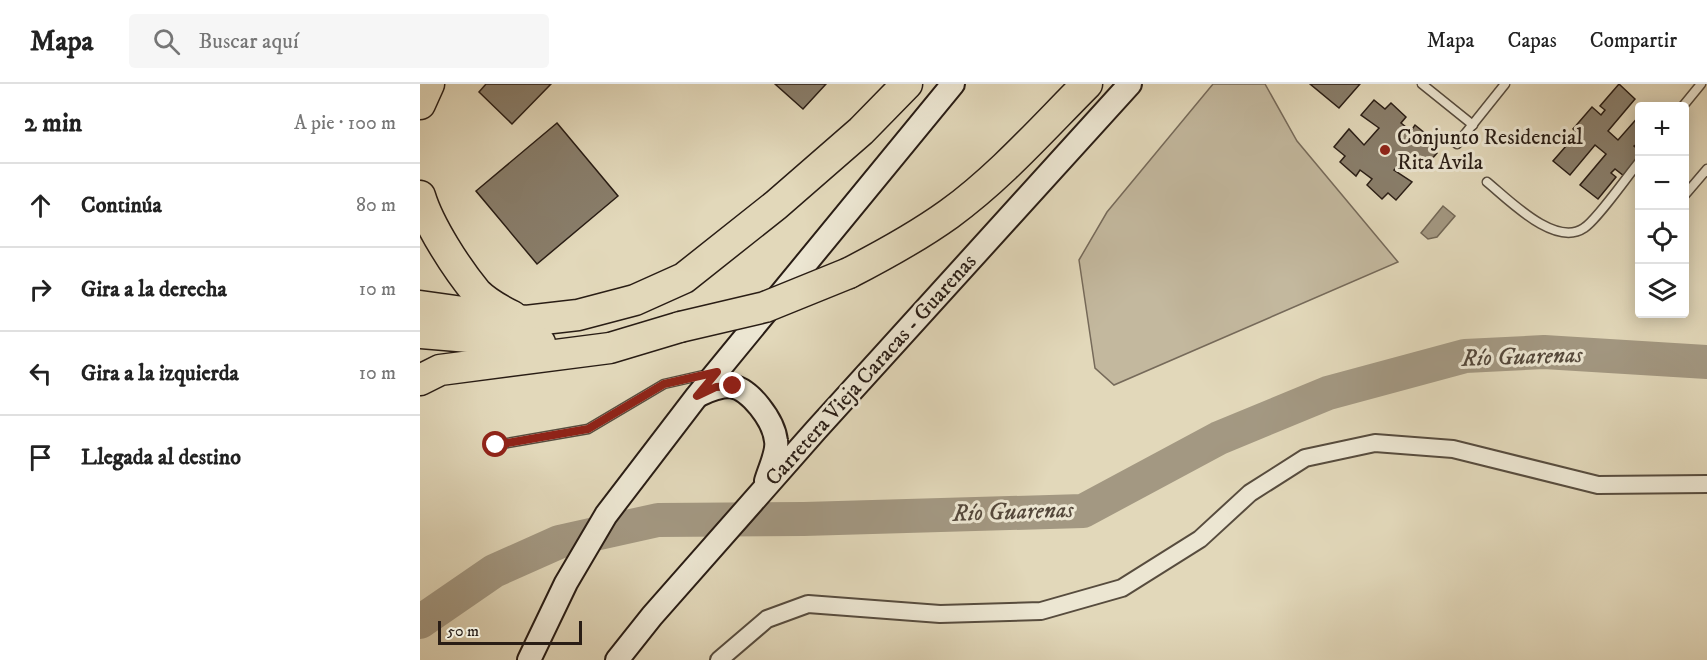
<!DOCTYPE html>
<html lang="es">
<meta charset="utf-8">
<style>
body{margin:0;font-family:"IM FELL DW Pica",serif;background:#f6f6f6;color:#222}
.controls{position:absolute;right:18px;top:18px;display:grid;overflow:hidden;border-radius:6px;box-shadow:0 3px 15px #0003}
.controls button{width:54px;height:54px;display:grid;place-items:center;padding:0;border:0;border-bottom:2px solid #e0e0e0;background:#fff;color:#222;font:30px sans-serif}
.scale{position:absolute;left:18px;bottom:15px;width:144px;box-sizing:border-box;padding-left:6px;border:3px solid #291d15;border-top:0;font-size:16px;line-height:21px;white-space:nowrap;color:#291d15;-webkit-text-stroke:4px #ece6d2;paint-order:stroke}
.stop{position:absolute;width:18px;height:18px;margin:-14px;border:4px solid #8f2418;border-radius:50%;background:#fff}
.stop.end{background:#8f2418;border-color:#fff;box-shadow:0 2px 6px #0008}
.list{margin:0;padding:0;list-style:none}
h2{display:flex;justify-content:space-between;align-items:center;height:78px;margin:0;padding:0 24px;font-size:26px}
h2 small{font-size:20px;font-weight:400;color:#767676}
.list li{display:grid;grid-template-columns:39px 1fr auto;gap:18px;align-items:center;box-sizing:border-box;height:84px;padding:0 24px;border-top:2px solid #e0e0e0}
.list b{display:block;font-size:22px;white-space:nowrap}
.list em{font-size:20px;font-style:normal;color:#767676}
.icon{flex:none;width:33px;height:33px;fill:none;stroke:currentColor;stroke-width:2;stroke-linecap:round;stroke-linejoin:round}
.map{position:relative;flex:none;width:1287px;height:576px;overflow:hidden}
header{display:flex;align-items:center;gap:36px;box-sizing:border-box;height:84px;padding:0 30px;background:#fff;border-bottom:2px solid #e0e0e0}
header strong{font-size:28px}
nav{display:flex;gap:33px;margin-inline-start:auto;font-size:21px}
.search{width:420px;height:54px;background:#f6f6f6;display:flex;align-items:center;gap:15px;box-sizing:border-box;padding:0 21px;border-radius:6px;color:#767676;font-size:22px}
main{display:flex}
aside{flex:1;background:#fff}
.map>svg:first-child{display:block}
</style>
<header>
<strong>Mapa</strong>
<div class="search"><svg class="icon" aria-label="search" viewBox="0 0 24 24"><circle cx="10" cy="10" r="6"/><path d="M15 15l6 6"/></svg>Buscar aquí</div>
<nav><a>Mapa</a><a>Capas</a><a>Compartir</a></nav>
</header>
<main>
<aside>
<h2>2 min<small>A pie · 100 m</small></h2>
<ul class="list">
<li><svg class="icon" aria-label="ahead" viewBox="0 0 24 24"><path d="M12 20V5M6 11l6-6 6 6"/></svg><div><b>Continúa</b></div><em>80 m</em></li>
<li><svg class="icon" aria-label="right" viewBox="0 0 24 24"><path d="M7 20v-9h11M14 6l5 5-5 5"/></svg><div><b>Gira a la derecha</b></div><em>10 m</em></li>
<li><svg class="icon" aria-label="left" viewBox="0 0 24 24"><path d="M17 20v-9H6M10 6l-5 5 5 5"/></svg><div><b>Gira a la izquierda</b></div><em>10 m</em></li>
<li><svg class="icon" aria-label="arrive" viewBox="0 0 24 24"><path d="M6 21V4h12l-3 4 3 4H6"/></svg><div><b>Llegada al destino</b></div></li>
</ul>
</aside>
<div class="map">
<svg width="1287" height="576" viewBox="0 0 1287 576">
<rect width="100%" height="100%" fill="#e2d8ba"/>
<filter id="stains"><feTurbulence type="fractalNoise" baseFrequency=".00333" numOctaves="4"/><feColorMatrix values="0 0 0 0 .2 0 0 0 0 .09 0 0 0 0 .02 0 0 0 .5 -.17"/></filter>
<radialGradient id="worn" r=".72"><stop offset=".6" stop-color="#630" stop-opacity="0"/><stop offset="1" stop-color="#630" stop-opacity=".3"/></radialGradient>
<polygon fill="#c3b89e" stroke="#766a5a" stroke-width="1.5" points="793,0 845,0 877,57 978,178 694,301 675,284 659,176 687,128"/>
<polygon fill="#a39882" stroke="#726756" stroke-width="1.5" points="1023,122 1035,132 1017,153 1008,155 1001,149"/>
<g fill="none" stroke-linecap="round" stroke-linejoin="round">
<polyline stroke="#a39882" stroke-width="34" points="0,538 74,487 139,458 238,436 384,435 663,427 799,354 908,309 1045,272 1124,268 1287,278"/>
</g>
<g fill="#897e6b" stroke="#291d15" stroke-width="1.5">
<polygon points="66,0 131,0 92,40 59,8"/>
<polygon points="355,0 406,0 383,25"/>
<polygon points="890,0 940,0 919,24"/>
<polygon points="1199,0 1215,15 1188,47 1198,56 1220,31 1220,58 1214,62 1220,67 1220,74 1204,92 1195,85 1191,89 1196,93 1178,115 1160,101 1186,70 1175,61 1150,91 1133,77 1153,54 1158,58 1162,53 1153,45 1172,23 1181,31 1185,26 1180,22"/>
<polygon points="954,16 965,25 971,19 986,33 981,39 991,47 995,41 1011,54 1006,60 1017,69 1003,85 989,69 974,86 992,98 976,116 968,109 962,115 947,101 952,95 940,86 936,92 920,78 925,72 914,63 929,45 944,61 959,44 941,31"/>
<polygon points="137,39 198,112 117,180 56,107"/>
</g>
<g fill="none" stroke-linecap="round" stroke-linejoin="round">
<defs>
<g id="lane">
<polyline points="1002,0 1053,41"/>
<polyline points="1263,22 1281,0"/>
<polyline points="1037,60 1085,0"/>
<path d="M1067,98C1088,115 1135,164 1164,144C1177,136 1208,91 1220,77"/>
<polyline points="1264,112 1287,85"/>
<polyline points="76,361 168,345 244,300 288,290"/>
</g>
<polyline id="street" points="299,576 347,535 388,520 520,530 621,527 702,504 780,455 830,409 885,374 955,359 1033,365 1178,401 1287,400"/>
<g id="secondary">
<path d="M279,311C289,306 298,302 310,302C330,304 354,337 356,357C358,368 349,386 346,397"/>
<polyline points="109,576 146,499 186,431 277,312 533,0"/>
<polyline points="197,576 232,532 396,346 710,0"/>
</g>
<g id="highway">
<polyline points="0,20 9,0"/>
<path d="M0,112C9,142 37,185 57,209C67,219 80,226 92,232"/>
<path d="M429,189C464,171 497,153 529,130C580,93 623,44 667,0"/>
<polyline points="0,222 106,237 158,231 215,216 264,194 356,121 441,47 487,0"/>
<polyline points="0,249 120,259"/>
<polyline points="0,296 20,286 190,264 260,243"/>
</g>
</defs>
<use href="#lane" stroke="#574c3e" stroke-width="11"/>
<use href="#street" stroke="#574c3e" stroke-width="20"/>
<use href="#secondary" stroke="#291d15" stroke-width="26"/>
<use href="#highway" stroke="#291d15" stroke-width="33"/>
<use href="#lane" stroke="#ece6d2" stroke-width="8"/>
<use href="#street" stroke="#ece6d2" stroke-width="16"/>
<use href="#secondary" stroke="#ece6d2" stroke-width="22"/>
<use href="#highway" stroke="#e2d8ba" stroke-width="30"/>
<defs>
<polyline id="highway-bridge" points="260,243 345,223 429,189"/>
</defs>
<use href="#highway-bridge" stroke="#291d15" stroke-width="33" stroke-linecap="butt"/>
<use href="#highway-bridge" stroke="#e2d8ba" stroke-width="30"/>
</g>
<g fill="none" stroke-linecap="round" stroke-linejoin="round">
<polyline stroke="#8f2418" stroke-width="8" points="76,361 168,345 244,300 297,288 277,312 296,303 313,302"/>
</g>
<circle fill="#8f2418" stroke="#ece6d2" stroke-width="2" cx="965" cy="66" r="6"/>
<g text-anchor="middle" dominant-baseline="central" stroke-width="6" stroke-linejoin="round" paint-order="stroke">
<g font-size="22" fill="#291d15" stroke="#ece6d2" text-anchor="start">
<text x="977" y="53">Conjunto Residencial<tspan x="977" dy="25">Rita Avila</tspan></text>
</g>
<g font-size="22" fill="#291d15" stroke="#ece6d2">
<text transform="translate(451 286) rotate(-48)">Carretera Vieja Caracas - Guarenas</text>
</g>
<g font-size="24" font-style="italic" fill="#54483b" stroke="#ece6d2">
<text transform="translate(1102 273) rotate(-2)">Río Guarenas</text>
<text transform="translate(593 428) rotate(-2)">Río Guarenas</text>
</g>
</g>
<rect width="100%" height="100%" filter="url(#stains)"/>
<rect width="100%" height="100%" fill="url(#worn)"/>
</svg>
<div class="controls">
<button>+</button>
<button>−</button>
<button><svg class="icon" aria-label="locate" viewBox="0 0 24 24"><circle cx="12" cy="12" r="6"/><path d="M12 2v4M12 18v4M2 12h4M18 12h4"/></svg></button>
<button><svg class="icon" aria-label="layers" viewBox="0 0 24 24"><path d="M12 4l9 5-9 5-9-5zM3 14l9 5 9-5"/></svg></button>
</div>
<div class="scale">50 m</div>
<div class="stop" style="left:76px;top:361px"></div>
<div class="stop end" style="left:313px;top:302px"></div>
</div>
</main>
